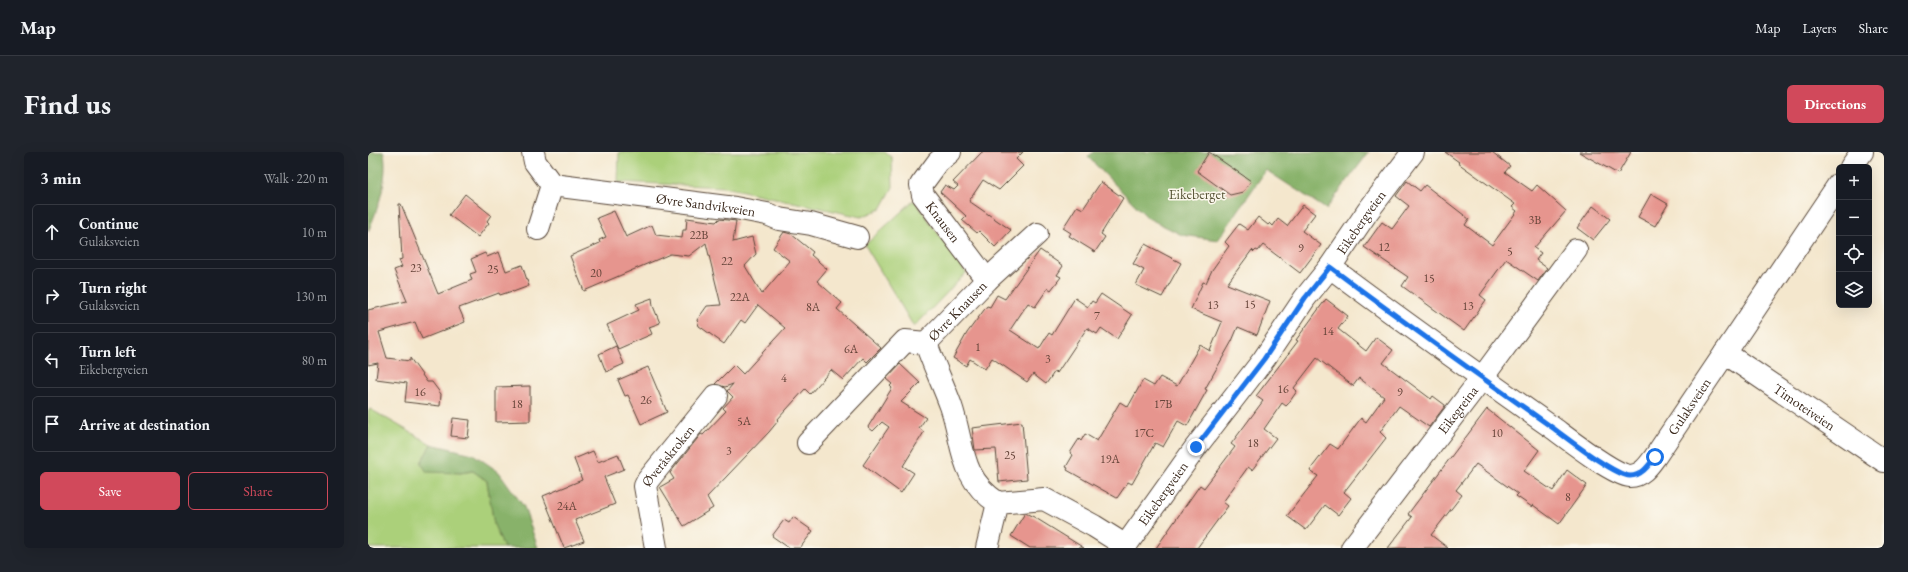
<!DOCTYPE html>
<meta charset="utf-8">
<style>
body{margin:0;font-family:"EB Garamond",serif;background:#20242c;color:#f1f3f6}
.controls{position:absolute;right:12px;top:12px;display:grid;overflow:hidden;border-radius:6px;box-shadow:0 4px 16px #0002}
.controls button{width:36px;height:36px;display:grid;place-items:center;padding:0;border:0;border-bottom:1px solid #363941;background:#171b24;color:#f1f3f6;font:20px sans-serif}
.stop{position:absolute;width:12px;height:12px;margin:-9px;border:3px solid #1a73e8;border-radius:50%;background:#fff}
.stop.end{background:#1a73e8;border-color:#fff;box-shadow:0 1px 4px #0008}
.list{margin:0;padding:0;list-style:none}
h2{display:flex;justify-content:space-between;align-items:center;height:52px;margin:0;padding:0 16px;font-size:17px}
h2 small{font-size:13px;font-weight:400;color:#9ea1a6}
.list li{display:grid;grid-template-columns:26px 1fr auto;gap:12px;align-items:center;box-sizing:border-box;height:56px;margin:0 8px 8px;padding:0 8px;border:1px solid #363941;border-radius:6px}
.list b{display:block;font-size:15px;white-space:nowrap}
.list p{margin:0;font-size:13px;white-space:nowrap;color:#9ea1a6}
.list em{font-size:13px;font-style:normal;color:#9ea1a6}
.actions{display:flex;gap:8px;padding:12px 16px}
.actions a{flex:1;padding:9px 0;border:1px solid #d1495b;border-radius:6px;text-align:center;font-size:14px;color:#d1495b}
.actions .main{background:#d1495b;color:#fff}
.icon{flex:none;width:22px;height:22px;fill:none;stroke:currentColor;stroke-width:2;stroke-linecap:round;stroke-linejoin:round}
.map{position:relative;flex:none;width:1516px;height:396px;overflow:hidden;border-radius:6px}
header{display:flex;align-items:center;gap:24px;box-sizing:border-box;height:56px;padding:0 20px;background:#171b24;border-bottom:1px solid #363941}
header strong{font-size:19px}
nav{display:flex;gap:22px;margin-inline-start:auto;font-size:14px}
.intro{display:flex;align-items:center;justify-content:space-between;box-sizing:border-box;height:96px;padding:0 24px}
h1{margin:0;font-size:28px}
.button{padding:10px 18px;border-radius:6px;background:#d1495b;color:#fff;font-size:14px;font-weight:700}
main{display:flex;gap:24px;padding:0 24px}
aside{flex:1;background:#171b24;border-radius:6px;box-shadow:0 4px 16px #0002}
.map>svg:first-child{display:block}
</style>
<header>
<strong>Map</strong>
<nav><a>Map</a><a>Layers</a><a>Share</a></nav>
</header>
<div class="intro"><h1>Find us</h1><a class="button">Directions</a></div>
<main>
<aside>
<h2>3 min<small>Walk · 220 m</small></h2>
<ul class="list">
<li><svg class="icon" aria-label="ahead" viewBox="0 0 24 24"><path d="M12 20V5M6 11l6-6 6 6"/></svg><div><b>Continue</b><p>Gulaksveien</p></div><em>10 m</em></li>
<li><svg class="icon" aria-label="right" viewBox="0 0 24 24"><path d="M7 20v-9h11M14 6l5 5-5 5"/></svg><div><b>Turn right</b><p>Gulaksveien</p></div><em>130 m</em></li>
<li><svg class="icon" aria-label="left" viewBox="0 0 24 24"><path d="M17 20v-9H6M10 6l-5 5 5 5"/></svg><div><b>Turn left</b><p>Eikebergveien</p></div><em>80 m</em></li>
<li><svg class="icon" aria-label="arrive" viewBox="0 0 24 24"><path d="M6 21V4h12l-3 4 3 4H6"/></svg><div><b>Arrive at destination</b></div></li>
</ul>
<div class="actions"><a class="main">Save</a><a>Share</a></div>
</aside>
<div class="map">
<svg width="1516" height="396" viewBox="0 0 1516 396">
<rect width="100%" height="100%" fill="#fbf7ec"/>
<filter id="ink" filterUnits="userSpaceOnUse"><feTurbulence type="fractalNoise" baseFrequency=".025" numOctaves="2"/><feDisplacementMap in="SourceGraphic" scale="8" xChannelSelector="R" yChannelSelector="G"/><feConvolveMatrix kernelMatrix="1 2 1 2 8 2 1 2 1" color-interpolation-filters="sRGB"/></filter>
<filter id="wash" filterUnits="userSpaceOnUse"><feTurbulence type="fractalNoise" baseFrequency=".012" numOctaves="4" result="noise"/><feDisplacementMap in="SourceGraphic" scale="16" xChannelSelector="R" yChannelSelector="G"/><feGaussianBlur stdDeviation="0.9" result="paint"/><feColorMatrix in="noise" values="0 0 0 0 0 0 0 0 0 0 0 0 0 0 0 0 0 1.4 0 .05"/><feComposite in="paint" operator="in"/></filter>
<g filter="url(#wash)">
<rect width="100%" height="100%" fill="#f4e7cd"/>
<g fill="#abd07a" stroke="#737d4c">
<polygon points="251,0 517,0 524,6 525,35 513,57 493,65 357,35 250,30"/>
<polygon points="546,48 598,121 546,175 497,93"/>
<polygon points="2,257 63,292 53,311 92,321 105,319 119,329 126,371 137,396 0,396 0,260"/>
</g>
<g fill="#88b26a" stroke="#626e44">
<path d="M0,0H16C20,28 11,54 0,80Z"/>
<polygon points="725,0 1001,0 958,57 898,18 850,88 814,83 780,66 720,5"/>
<polygon points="63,292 105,302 131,320 156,355 170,396 136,396 126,373 119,329 105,319 92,321 59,320 53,311"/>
</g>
<g id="blocks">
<g fill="#e6958e">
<polygon points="614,0 655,0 648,7 655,14 631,38 615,28 601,49 643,78 627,95 611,79 609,81 594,68 598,64 572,40 577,33 586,38 590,34 585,30"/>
<polygon points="841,0 883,29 875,40 862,43 829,19"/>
<polygon points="1077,0 1124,0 1142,14 1137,20 1164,39 1169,33 1198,59 1166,96 1173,101 1168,108 1179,116 1170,129 1138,107 1112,143 1118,148 1096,179 1034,134 1040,125 996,95 1014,70 1024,77 1041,54 1028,44 1039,29 1052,39 1057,33 1101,67 1097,73 1124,93 1149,59 1144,55 1147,52 1090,11 1091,10"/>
<polygon points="1211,0 1263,0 1250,22"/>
<polygon points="733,30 755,46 733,82 737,85 727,100 701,84 703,81 695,76 709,54 715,57"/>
<polygon points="97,42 123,63 119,69 121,71 110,85 81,63"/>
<polygon points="1283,42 1300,52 1287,74 1270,65"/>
<polygon points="31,52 33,52 70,142 104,128 102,122 108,120 103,107 117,101 119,105 131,100 138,119 154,113 161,134 145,140 144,139 132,143 131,141 91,156 97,170 54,187 47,170 11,180 19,206 42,209 42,206 59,230 64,230 73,242 72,254 37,250 39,231 8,227 10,211 0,213 0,158 39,149 26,118 34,115 31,108 34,107"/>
<polygon points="935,53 947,62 934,79 953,93 932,121 895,93 890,99 888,98 886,100 884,98 859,132 902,149 889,183 870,175 864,189 837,237 839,238 819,274 810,269 795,295 787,291 764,332 760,330 749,346 699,318 700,316 698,315 705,303 702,301 711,287 713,289 717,282 729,289 752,250 760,255 775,228 786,234 792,225 809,234 832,193 842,199 854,170 823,157 835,130 838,131 844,118 861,94 857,90 871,72 880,78 890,65 900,73 902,71 905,74 910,67 919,74"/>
<polygon points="1225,54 1242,67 1225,88 1209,76"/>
<polygon points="246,59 258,85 284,73 288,83 314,86 315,78 318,78 319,66 348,70 351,67 368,69 365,90 384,85 388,102 377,114 394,142 422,109 405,96 416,80 423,82 445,100 443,103 459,117 449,129 474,151 469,157 513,196 499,210 495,206 475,228 463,218 442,242 437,237 409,268 410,269 401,280 339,345 345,356 316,374 292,335 306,327 302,321 333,282 335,283 358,259 355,256 365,245 359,239 365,232 357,235 347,232 366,213 375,222 417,176 390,153 377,171 373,168 356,192 331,174 329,168 339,154 353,153 338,91 321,104 302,102 216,139 202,104 232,91 231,88 238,85 229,66"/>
<polygon points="777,92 813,111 794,145 768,133 776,118 765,112"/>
<polygon points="672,98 695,114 689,123 693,125 683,138 680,136 667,155 660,151 642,178 671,197 681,181 684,183 707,146 720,155 724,149 727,151 733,142 764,163 749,187 733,176 729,182 719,176 689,221 687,219 678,232 665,222 659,230 624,206 617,217 602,207 598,214 585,206 599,181 619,154 622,155 629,143 637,147"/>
<polygon points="284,146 285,154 292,171 281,175 284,182 250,197 239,173 271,158 268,152"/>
<polygon points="958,147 980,164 970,177 998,199 1008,185 1025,198 1015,211 1063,247 1065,244 1077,253 1077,254 1061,275 1031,254 1012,280 1018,286 976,340 983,346 970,363 957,353 938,378 919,364 950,324 942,319 945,314 962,292 970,297 993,266 998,270 1016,245 991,226 985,234 949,206 926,236 929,239 920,252 918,254 914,251 896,277 908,286 884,318 880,315 855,350 860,354 829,396 788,396 832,333 836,336 867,295 863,292 895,249 888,244 930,189 928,188"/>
<polygon points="248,194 256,212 238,220 231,202"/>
<polygon points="532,212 552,231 533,250 558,266 551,276 556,280 535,314 546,321 533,341 495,313 521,275 514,270 505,279 500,275 524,236 522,234 524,232 518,227"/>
<polygon points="280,215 299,260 273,272 260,243 257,244 250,228"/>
<polygon points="162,234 162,269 128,270 128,235"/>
<polygon points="1119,257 1171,298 1156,319 1185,339 1199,318 1219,333 1191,372 1165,353 1164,355 1148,344 1150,342 1108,312 1088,338 1094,343 1063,383 1080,396 1020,396 1044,365 1040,362"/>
<polygon points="85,266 102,268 100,286 83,284"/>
<polygon points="654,270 659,327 631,330 628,297 607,298 604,276"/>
<polygon points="225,299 230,310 250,302 256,317 236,325 247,352 207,368 216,389 196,396 175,344 214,328 206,307"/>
<polygon points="657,361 666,365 716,396 662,396 643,384"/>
<polygon points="425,365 445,379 432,396 421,396 404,384 416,368 421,371"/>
</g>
</g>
</g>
<g filter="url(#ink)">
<use href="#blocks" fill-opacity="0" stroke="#574638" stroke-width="1"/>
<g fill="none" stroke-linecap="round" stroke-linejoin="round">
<defs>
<g id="minor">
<polyline points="165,0 167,10 184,33 170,77"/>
<path id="s1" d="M582,0L570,10L553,33L555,43L619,128"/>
<polyline points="1483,15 1494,0"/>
<path id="s2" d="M184,33L367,56L399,62L411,67L443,72L489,85"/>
<path id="s3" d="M962,115C1035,170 1110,223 1185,276C1200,287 1246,323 1262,324C1274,324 1281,313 1287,305L1471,32"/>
<path d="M558,191C565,212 575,232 583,254C596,292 591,326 630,351"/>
<path id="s4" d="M558,191L619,128L669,82"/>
<path id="s5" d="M1357,201L1516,309"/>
<polyline points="440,291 537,189 558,191"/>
<path id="s6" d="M288,396L277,334L280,328L348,244"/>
<polyline points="619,396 630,351 676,347 726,374 758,394"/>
<path id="s7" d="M756,396L828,295L896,207L937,146L962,115L1000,59L1045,0"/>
<path id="s8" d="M984,396L1114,226L1208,98"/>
</g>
</defs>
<use href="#minor" stroke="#574638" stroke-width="24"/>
<use href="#minor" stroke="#fff" stroke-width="22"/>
</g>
</g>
<g fill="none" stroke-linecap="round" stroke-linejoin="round" filter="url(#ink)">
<path stroke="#1a73e8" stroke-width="5" d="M828,295L896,207L937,146L962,115C1035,170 1110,223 1185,276C1200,287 1246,323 1262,324C1274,324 1281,313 1287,305"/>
</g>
<g text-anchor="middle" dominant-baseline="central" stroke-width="3" stroke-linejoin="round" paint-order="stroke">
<g font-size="12" fill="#66453a">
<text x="1167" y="68">3B</text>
<text x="331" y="83">22B</text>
<text x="1016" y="95">12</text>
<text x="933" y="96">9</text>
<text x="1142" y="99">5</text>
<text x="359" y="109">22</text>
<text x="48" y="116">23</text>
<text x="125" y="117">25</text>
<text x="228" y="121">20</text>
<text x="1061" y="126">15</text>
<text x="372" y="145">22A</text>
<text x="882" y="152">15</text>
<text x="845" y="153">13</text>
<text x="1100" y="154">13</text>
<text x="445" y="155">8A</text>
<text x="729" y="164">7</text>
<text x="960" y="179">14</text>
<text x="610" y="195">1</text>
<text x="483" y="197">6A</text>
<text x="680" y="207">3</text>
<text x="416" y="226">4</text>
<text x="915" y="237">16</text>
<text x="52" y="240">16</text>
<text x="1032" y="240">9</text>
<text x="278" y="248">26</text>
<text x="149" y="252">18</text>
<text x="795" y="252">17B</text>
<text x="376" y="269">5A</text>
<text x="776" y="281">17C</text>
<text x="1129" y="281">10</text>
<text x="885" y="291">18</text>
<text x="361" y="299">3</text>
<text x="642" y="303">25</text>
<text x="742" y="307">19A</text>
<text x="1200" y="345">8</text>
<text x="199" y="354">24A</text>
</g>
<g font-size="14" fill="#575435" stroke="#fbf7ec">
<text x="829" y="42">Eikeberget</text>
</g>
<g font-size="14" fill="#3b2a1e" stroke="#fbf7ec">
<text stroke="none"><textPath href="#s2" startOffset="155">Øvre Sandvikveien</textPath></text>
<text stroke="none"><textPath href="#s1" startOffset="88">Knausen</textPath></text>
<text stroke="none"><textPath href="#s7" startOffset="403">Eikebergveien</textPath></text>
<text stroke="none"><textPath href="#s4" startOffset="45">Øvre Knausen</textPath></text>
<text stroke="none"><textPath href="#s3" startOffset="460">Gulaksveien</textPath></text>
<text stroke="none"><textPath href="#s5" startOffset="96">Timoteiveien</textPath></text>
<text stroke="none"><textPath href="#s8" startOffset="174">Eikegreina</textPath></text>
<text stroke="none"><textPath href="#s6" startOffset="101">Øveråskroken</textPath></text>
<text stroke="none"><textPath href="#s7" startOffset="67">Eikebergveien</textPath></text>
</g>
</g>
</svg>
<div class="controls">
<button>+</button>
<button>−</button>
<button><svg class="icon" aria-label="locate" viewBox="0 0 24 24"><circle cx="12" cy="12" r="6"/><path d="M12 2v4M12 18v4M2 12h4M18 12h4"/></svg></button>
<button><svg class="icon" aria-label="layers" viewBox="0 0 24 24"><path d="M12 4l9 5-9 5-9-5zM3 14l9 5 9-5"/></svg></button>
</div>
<div class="stop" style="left:1287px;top:305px"></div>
<div class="stop end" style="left:828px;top:295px"></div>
</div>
</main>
